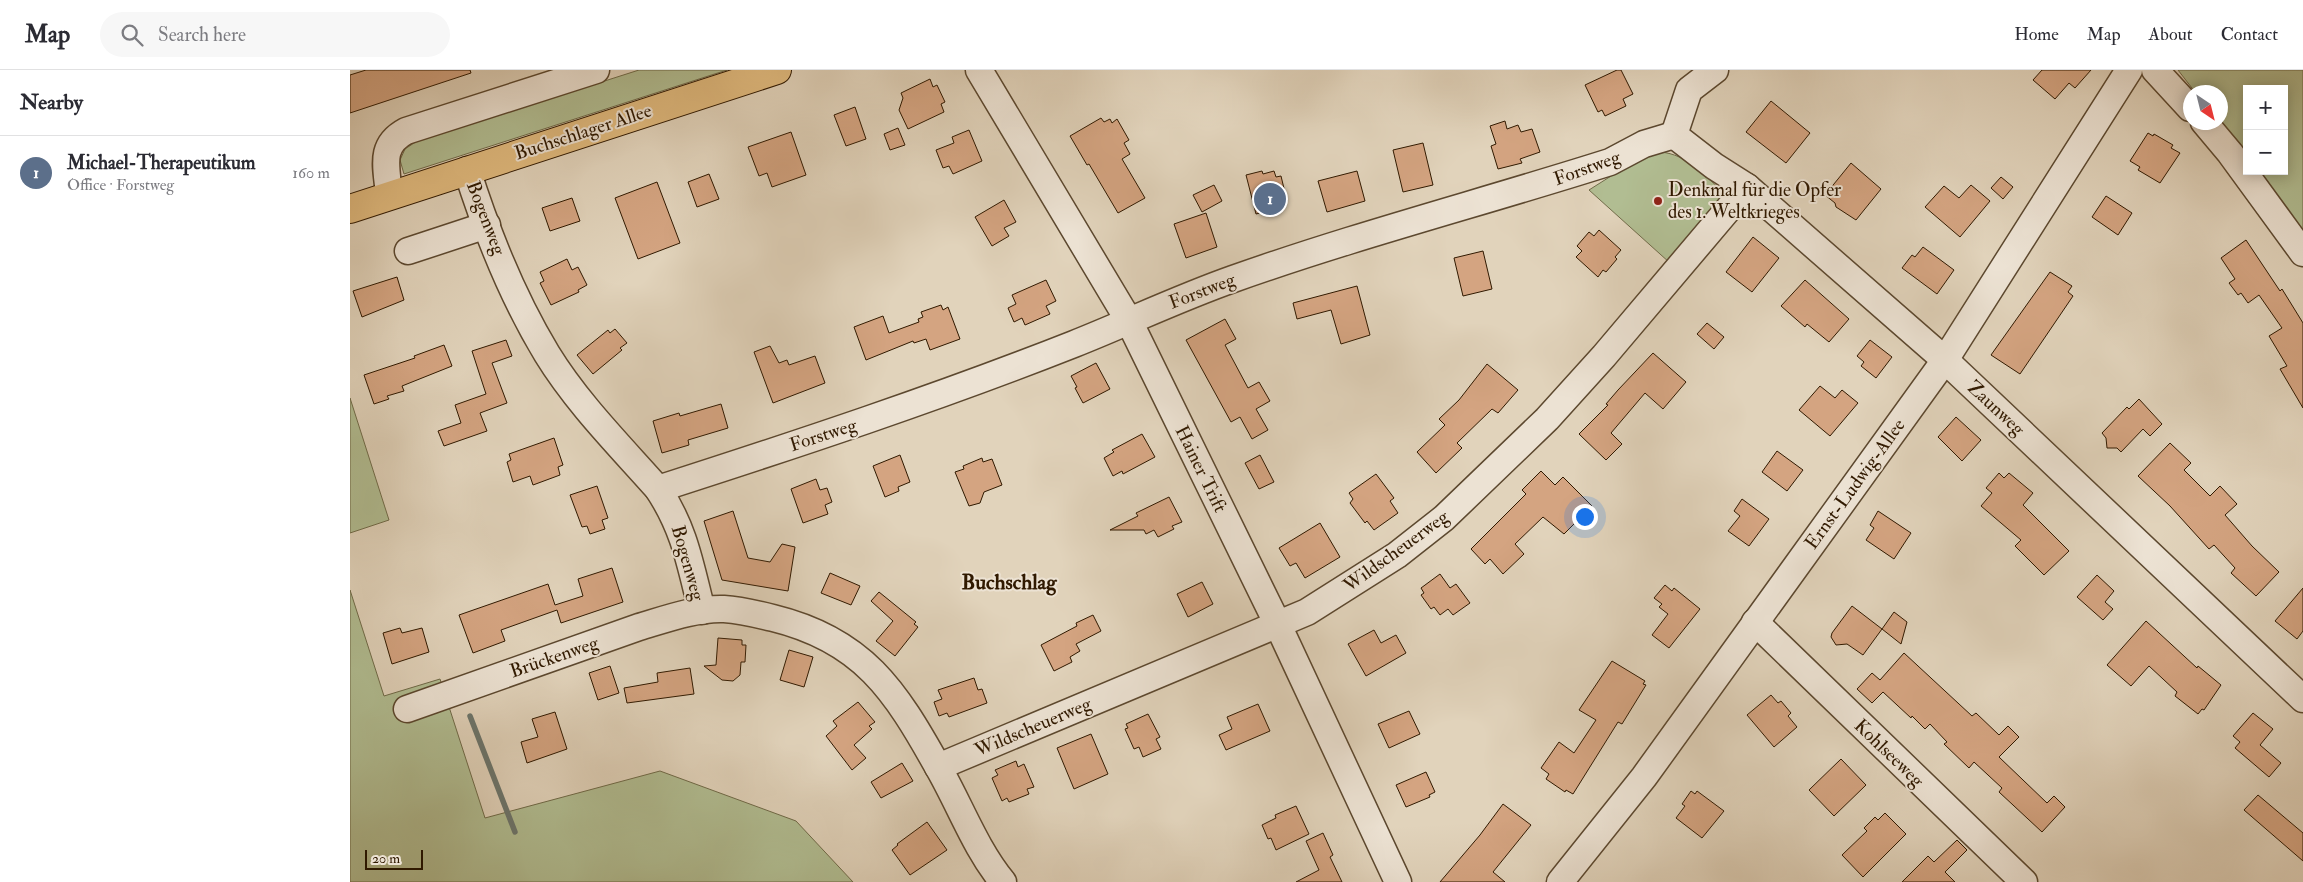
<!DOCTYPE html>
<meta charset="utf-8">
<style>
body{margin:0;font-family:"IM FELL Double Pica",serif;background:#f7f7f7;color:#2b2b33}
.controls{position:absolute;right:15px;top:15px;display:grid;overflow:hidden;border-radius:0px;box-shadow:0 2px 12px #0003}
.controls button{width:45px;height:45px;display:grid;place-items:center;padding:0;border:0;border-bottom:1px solid #e1e1e2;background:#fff;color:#2b2b33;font:25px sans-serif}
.compass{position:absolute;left:1833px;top:15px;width:45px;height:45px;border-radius:50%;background:#fff;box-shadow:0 2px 12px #0003;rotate:145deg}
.scale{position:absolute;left:15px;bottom:12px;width:58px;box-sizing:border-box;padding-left:5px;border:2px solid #301900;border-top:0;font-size:14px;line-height:18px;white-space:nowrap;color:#301900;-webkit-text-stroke:4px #ece2d3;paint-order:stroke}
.you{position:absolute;left:1234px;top:446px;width:18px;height:18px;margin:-12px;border:4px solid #fff;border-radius:50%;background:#1a73e8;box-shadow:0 0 0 8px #1a73e833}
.badge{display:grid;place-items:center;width:32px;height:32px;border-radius:50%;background:#8f2418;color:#fff;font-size:16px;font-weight:700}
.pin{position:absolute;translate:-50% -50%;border:2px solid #fff;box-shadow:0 1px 5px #0006}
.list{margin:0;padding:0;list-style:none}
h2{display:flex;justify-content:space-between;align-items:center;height:65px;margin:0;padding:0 20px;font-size:21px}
h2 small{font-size:16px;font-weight:400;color:#7c7c81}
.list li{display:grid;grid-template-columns:32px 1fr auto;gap:15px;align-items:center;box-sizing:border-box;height:75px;padding:0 20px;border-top:1px solid #e1e1e2}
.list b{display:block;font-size:19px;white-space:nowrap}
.list p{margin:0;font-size:16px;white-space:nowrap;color:#7c7c81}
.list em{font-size:16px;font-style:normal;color:#7c7c81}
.icon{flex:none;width:28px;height:28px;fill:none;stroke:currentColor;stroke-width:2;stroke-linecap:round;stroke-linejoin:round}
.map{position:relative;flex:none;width:1953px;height:812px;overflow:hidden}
header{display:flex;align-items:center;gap:30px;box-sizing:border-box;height:70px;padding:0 25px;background:#fff;border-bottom:1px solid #e1e1e2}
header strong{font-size:24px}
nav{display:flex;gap:28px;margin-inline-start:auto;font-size:18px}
.search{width:350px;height:45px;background:#f7f7f7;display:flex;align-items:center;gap:12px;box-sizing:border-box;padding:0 18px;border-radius:28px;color:#7c7c81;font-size:19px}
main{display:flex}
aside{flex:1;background:#fff}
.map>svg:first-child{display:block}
</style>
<header>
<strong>Map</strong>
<div class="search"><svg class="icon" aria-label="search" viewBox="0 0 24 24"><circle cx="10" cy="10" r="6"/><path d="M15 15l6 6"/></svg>Search here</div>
<nav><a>Home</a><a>Map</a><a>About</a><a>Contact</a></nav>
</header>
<main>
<aside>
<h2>Nearby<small></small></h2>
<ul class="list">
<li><span class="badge" style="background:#5c6f8a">1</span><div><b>Michael-Therapeutikum</b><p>Office · Forstweg</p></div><em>160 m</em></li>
</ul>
</aside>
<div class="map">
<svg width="1953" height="812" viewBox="0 0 1953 812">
<rect width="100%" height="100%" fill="#e1d3bb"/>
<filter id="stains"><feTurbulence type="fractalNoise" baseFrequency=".004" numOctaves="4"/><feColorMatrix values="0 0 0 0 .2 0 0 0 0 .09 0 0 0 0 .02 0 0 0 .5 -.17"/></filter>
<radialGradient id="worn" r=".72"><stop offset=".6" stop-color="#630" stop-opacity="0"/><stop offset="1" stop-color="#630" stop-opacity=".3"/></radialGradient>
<g fill="#b1bd92" stroke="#706b49">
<polygon points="289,0 377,0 54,104 50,90 55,79 67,71"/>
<polygon points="1828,0 1953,0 1953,168 1904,101 1934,101 1934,19 1897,19 1897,92 1870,52 1870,22 1845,22"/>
<path d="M1310,82C1338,84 1356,107 1375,124L1320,193L1239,120L1291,87Z"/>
<polygon points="0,328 39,450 0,463"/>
<polygon points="0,520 34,626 90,609 135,748 310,701 446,751 503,812 0,812"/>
</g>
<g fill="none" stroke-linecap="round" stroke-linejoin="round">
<polyline stroke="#6d776e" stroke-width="5.5" points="120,646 165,762"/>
</g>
<g fill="#d4a481" stroke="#301900">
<polygon points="16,0 120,0 121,3 0,43 0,5"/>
<polygon points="1267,0 1271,0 1283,24 1273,29 1276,36 1255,46 1252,40 1248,42 1235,15"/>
<polygon points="1692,0 1741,0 1725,18 1719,13 1705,29 1683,10"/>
<polygon points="580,9 583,17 587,15 595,32 591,34 594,42 558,59 549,40 553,28 551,23"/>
<polygon points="1421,31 1460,63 1436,93 1396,62"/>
<polygon points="505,37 516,69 496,76 484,45"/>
<polygon points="751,48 754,52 760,49 762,53 767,49 779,70 774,73 780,84 772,89 795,128 768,143 739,94 737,95 720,66"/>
<polygon points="1155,51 1157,59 1168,55 1171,62 1182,59 1190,82 1170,89 1172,93 1148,99 1141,76 1146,74 1140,56"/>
<polygon points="548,58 555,75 540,80 534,64"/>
<polygon points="619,60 632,91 603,104 599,96 593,98 586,80 604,73 602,67"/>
<polygon points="441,62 456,105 422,117 417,103 409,106 398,77"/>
<polygon points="1798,63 1803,66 1804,64 1823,75 1821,78 1830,83 1810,113 1788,100 1790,97 1780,91"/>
<polygon points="1073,73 1083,115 1053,122 1043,80"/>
<polygon points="1501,93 1531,119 1506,150 1486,137 1485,133 1475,125"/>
<polygon points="912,101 913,104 924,101 926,107 931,106 937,131 935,132 936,136 906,144 896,105"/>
<polygon points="1007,101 1015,131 977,142 968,111"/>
<polygon points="359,104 369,129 347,137 338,112"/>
<polygon points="1651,107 1663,117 1653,129 1641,118"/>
<polygon points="307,112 330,173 288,189 265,128"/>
<polygon points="864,115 872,131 852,142 843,125"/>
<polygon points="1621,115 1640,131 1610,167 1575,137 1594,116 1609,128"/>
<polygon points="1756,126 1782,143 1768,165 1742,147"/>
<polygon points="222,128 230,151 200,161 192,138"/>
<polygon points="654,130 666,152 654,158 659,166 642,176 625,147"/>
<polygon points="856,143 867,177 836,188 824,154"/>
<polygon points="1249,160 1271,180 1265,187 1267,189 1256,202 1253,200 1248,207 1226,187 1232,181 1227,176 1239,162 1244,166"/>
<polygon points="1403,167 1429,188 1402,222 1376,202"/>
<polygon points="1896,170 1930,221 1932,219 1953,253 1953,338 1930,299 1937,296 1919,266 1932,258 1909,225 1898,233 1891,223 1888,225 1879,213 1885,209 1871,188"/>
<polygon points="1573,177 1604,200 1587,224 1552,198 1562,185 1565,187"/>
<polygon points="1133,181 1142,219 1113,226 1104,188"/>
<polygon points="217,189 222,200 228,197 237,215 228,220 229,222 201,235 190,213 194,211 190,202"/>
<polygon points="1700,202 1722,216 1718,222 1723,226 1670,304 1641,285"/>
<polygon points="47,207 54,230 12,247 3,221"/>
<polygon points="696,210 706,231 696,236 700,244 675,255 672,248 664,252 658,238 666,234 662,225"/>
<polygon points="1455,210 1499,249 1479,272 1457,254 1455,257 1431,236"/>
<polygon points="1007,216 1020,265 991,274 981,240 947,249 943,233"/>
<polygon points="591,235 593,240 598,237 610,269 580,280 576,269 564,273 563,271 516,290 504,257 533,246 539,263 569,252 568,249 573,247 571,242"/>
<polygon points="875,249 886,269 875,275 898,318 909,312 920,331 906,339 918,360 902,369 890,347 881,352 836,270"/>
<polygon points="1357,253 1374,267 1364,279 1347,264"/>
<polygon points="265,259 277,273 270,278 272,280 243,304 227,285 258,260 260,263"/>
<polygon points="156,270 162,286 142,293 157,333 130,343 137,361 94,376 88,361 111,353 105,335 136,324 122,281"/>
<polygon points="1520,270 1542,287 1526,308 1511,296 1514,292 1507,286"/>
<polygon points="94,275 102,296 52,316 54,321 37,326 39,329 24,334 14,305 65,288 64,286"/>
<polygon points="420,276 429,293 437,290 439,295 465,286 475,313 423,333 404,282"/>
<polygon points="1303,283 1336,312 1313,339 1295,323 1261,363 1272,374 1256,390 1229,364 1258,335 1256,334 1268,320"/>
<polygon points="746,293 760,319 733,333 725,318 727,317 721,306"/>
<polygon points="1137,294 1168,320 1148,343 1142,339 1107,373 1112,378 1086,403 1067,382 1095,355 1089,349 1109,330"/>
<polygon points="1470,316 1485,328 1492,320 1508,333 1480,366 1449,340"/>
<polygon points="1789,329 1812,354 1800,366 1793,359 1771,382 1767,378 1757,378 1756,368 1752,363 1777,337 1779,339"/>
<polygon points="371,334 378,358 338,370 339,375 312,383 303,351 329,343 330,346"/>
<polygon points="1606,347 1631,370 1612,391 1588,367"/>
<polygon points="792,364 805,387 773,404 772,401 763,406 754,388 764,382 762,380"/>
<polygon points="204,368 213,395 208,397 210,405 183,415 180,406 163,412 157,392 161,390 159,384"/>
<polygon points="1820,373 1841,393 1834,400 1860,426 1870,416 1887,434 1875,445 1902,476 1929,502 1906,526 1881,503 1885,498 1864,475 1859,479 1820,436 1788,406"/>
<polygon points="1427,381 1453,400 1437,421 1412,402"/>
<polygon points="550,385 560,412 548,417 549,421 535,427 523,396"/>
<polygon points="910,385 924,412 909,419 895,393"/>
<polygon points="632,388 633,392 642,389 652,415 634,422 630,433 619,436 605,402 614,399 613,396"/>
<polygon points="1191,401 1205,415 1213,407 1242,436 1214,464 1193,447 1165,474 1174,484 1153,504 1140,489 1135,494 1121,479 1176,424 1172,420"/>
<polygon points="1649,403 1654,408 1659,403 1683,423 1673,435 1719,481 1694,505 1665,476 1671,470 1631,436 1642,423 1636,418"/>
<polygon points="1026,404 1044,428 1040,431 1048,443 1024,460 1017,451 1015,453 1000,433 1003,429 999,423"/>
<polygon points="466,409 470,420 477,418 482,432 475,435 478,444 453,453 441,419"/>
<polygon points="247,416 258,448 252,450 255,459 240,464 237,456 232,457 220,425"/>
<polygon points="819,427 832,452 822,456 824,459 808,467 804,460 796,464 794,460 760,460 788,446 786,443"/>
<polygon points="1392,429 1419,449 1399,476 1378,461 1390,446 1384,441"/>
<polygon points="383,441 398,488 420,492 432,474 445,477 438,521 372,510 354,451"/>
<polygon points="1528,441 1561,463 1544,489 1516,470 1524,458 1520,455"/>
<polygon points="970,453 990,487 955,508 946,493 940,496 929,478"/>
<polygon points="262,498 273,532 211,553 207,540 151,560 155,571 123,583 109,545 198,514 205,535 233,526 228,509"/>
<polygon points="480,503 510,516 501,535 471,523"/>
<polygon points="1090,504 1100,518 1106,514 1120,533 1103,545 1098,539 1090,545 1084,537 1081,539 1071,525 1074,523 1071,518"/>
<polygon points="1747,505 1764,521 1755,532 1763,539 1753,550 1727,527"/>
<polygon points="852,512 863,534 838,547 827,524"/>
<polygon points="1315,515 1322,521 1324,518 1350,539 1319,578 1302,565 1318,544 1309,537 1312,534 1304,528"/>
<polygon points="1953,518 1953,561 1947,569 1925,551"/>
<polygon points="529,522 566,552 564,554 568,557 545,586 526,571 543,551 521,531"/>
<polygon points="1502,536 1532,559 1513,585 1497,574 1486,575 1481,567 1482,563"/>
<polygon points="1544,542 1557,552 1551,574 1532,559"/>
<polygon points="743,545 751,561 726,574 730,581 720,587 722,592 704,601 691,575 727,556 726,553"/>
<polygon points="1796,551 1847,598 1848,596 1871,615 1854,640 1852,639 1848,644 1825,626 1827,622 1799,596 1781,616 1757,595"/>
<polygon points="50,558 52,563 72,558 79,582 42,594 33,563"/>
<polygon points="1024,560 1031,573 1046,565 1056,583 1016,606 998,574"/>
<polygon points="368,568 392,570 392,575 396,575 395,592 391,592 390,605 383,611 372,610 354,596 366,595"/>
<polygon points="439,580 463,587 454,617 430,610"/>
<polygon points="1554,583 1622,646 1626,643 1649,665 1658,656 1669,667 1649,687 1697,733 1704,726 1715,737 1692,762 1649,722 1652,718 1624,692 1619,698 1594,674 1597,672 1580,654 1575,659 1562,646 1561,648 1533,622 1522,633 1507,619 1522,603 1530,610"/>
<polygon points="1262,591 1295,611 1293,614 1296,615 1272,654 1268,652 1223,724 1216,720 1215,722 1196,709 1199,704 1191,698 1209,672 1224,683 1246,650 1229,640"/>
<polygon points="260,596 269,623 248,630 239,603"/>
<polygon points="340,598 344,624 277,633 274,618 308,612 307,603"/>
<polygon points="624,608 628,620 632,619 637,633 599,647 597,643 589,646 584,632 592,629 588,620"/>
<polygon points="1421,625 1428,633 1431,631 1441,643 1438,646 1447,657 1424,677 1397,645"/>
<polygon points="508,632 525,652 519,656 522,659 504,675 516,688 502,700 476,666 487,656 483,651"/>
<polygon points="908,634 920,661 876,680 869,665 882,659 877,647"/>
<polygon points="1059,641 1070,664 1039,678 1028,654"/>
<polygon points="205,642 217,679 177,693 171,672 188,667 182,649"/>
<polygon points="1903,643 1923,659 1910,675 1931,693 1919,707 1885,678 1890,672 1883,666"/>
<polygon points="798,644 810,667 806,669 811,679 793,687 789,677 784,679 775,659 778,658 776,654"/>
<polygon points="741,664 758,704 724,719 707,678"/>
<polygon points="1491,689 1516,715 1484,746 1459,720"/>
<polygon points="666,691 668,697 674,694 684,717 677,719 679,724 659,732 657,728 652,731 642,708 648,705 645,700"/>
<polygon points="552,693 563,711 531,728 521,712"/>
<polygon points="1076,702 1085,722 1079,725 1080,727 1056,737 1046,715"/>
<polygon points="1341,721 1345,724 1347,721 1374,741 1352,768 1326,748 1335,736 1332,734"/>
<polygon points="1908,725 1953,763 1953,791 1894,740"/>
<polygon points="1153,734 1181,755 1143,802 1155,812 1090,812 1130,765"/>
<polygon points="946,736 959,764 926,780 921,768 918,769 912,755 926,748 925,745"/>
<polygon points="1535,743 1556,764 1513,807 1492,785 1517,761 1514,758 1525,747 1528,750"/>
<polygon points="577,752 597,780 560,805 542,780 548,775 547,774"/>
<polygon points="973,763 983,785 980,787 992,812 946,812 969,800 956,771"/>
<polygon points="1607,770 1617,780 1595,802 1605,812 1552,812 1578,786 1584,792"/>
</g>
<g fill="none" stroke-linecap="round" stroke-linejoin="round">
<defs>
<g id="minor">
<polyline points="629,0 779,251 928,555 1048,812"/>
<polyline points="1805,0 1840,38"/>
<polyline points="1854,52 1880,83 1953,183"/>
<polyline points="1324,65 1364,96 1397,117 1595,290 1953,629"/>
<polyline points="1324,65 1339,20 1365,0"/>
<path d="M117,100C137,163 163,228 197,284C227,333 270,376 308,419C335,460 340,494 352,541"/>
<path d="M39,125C37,98 28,76 56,61L246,0"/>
<polyline points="58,181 137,155"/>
<path d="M308,419C448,374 587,328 724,274C777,253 829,228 883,209C1007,165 1134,132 1260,92L1294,74L1324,65"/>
<polyline points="1405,552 1674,812"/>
<path d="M57,639L289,557C316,549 346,538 374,539C391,540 407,544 423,548C513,570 545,620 588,697C610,735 625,778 653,812"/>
<polyline points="588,697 957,542 1047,485 1094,448 1197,349 1254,286 1397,117"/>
<polyline points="1210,812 1294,707 1595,290 1779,0"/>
</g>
<polyline id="major" points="0,139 427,0"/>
</defs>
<use href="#minor" stroke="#5c482f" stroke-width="29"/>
<use href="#major" stroke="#301900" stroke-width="30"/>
<use href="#minor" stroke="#ece2d3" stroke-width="26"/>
<use href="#major" stroke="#e0ba7e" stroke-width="28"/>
</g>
<circle fill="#8f2418" stroke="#ece2d3" stroke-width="2" cx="1308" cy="131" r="5"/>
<g text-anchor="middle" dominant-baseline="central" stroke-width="4" stroke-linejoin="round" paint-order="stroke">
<g font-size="19" fill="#301900" stroke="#ece2d3">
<text transform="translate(233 62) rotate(-18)">Buchschlager Allee</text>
<text transform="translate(1237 98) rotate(-20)">Forstweg</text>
<text transform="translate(136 148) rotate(69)">Bogenweg</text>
<text transform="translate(852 221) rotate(-21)">Forstweg</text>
<text transform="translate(1646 338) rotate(43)">Zaunweg</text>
<text transform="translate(473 365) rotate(-18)">Forstweg</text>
<text transform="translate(851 399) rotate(64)">Hainer Trift</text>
<text transform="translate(1505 414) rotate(-54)">Ernst-Ludwig-Allee</text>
<text transform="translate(1046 481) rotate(-36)">Wildscheuerweg</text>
<text transform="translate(338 493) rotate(74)">Bogenweg</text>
<text transform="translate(204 587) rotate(-19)">Brückenweg</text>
<text transform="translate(683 657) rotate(-23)">Wildscheuerweg</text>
<text transform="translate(1539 683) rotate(44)">Kohlseeweg</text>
</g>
<g font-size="19" fill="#301900" stroke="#ece2d3" text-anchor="start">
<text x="1318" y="120">Denkmal für die Opfer<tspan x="1318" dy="22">des 1. Weltkrieges</tspan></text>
</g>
<g font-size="21" font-weight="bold" fill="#301900" stroke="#ece2d3">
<text x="659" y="512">Buchschlag</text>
</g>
</g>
<rect width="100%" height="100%" filter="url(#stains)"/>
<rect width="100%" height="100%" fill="url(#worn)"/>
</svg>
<div class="controls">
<button>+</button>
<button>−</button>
</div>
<svg class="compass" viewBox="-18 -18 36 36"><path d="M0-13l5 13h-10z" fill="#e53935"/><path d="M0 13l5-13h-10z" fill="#7c7c81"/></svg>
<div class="scale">20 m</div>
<div class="you"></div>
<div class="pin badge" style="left:920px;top:129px;background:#5c6f8a">1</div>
</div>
</main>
